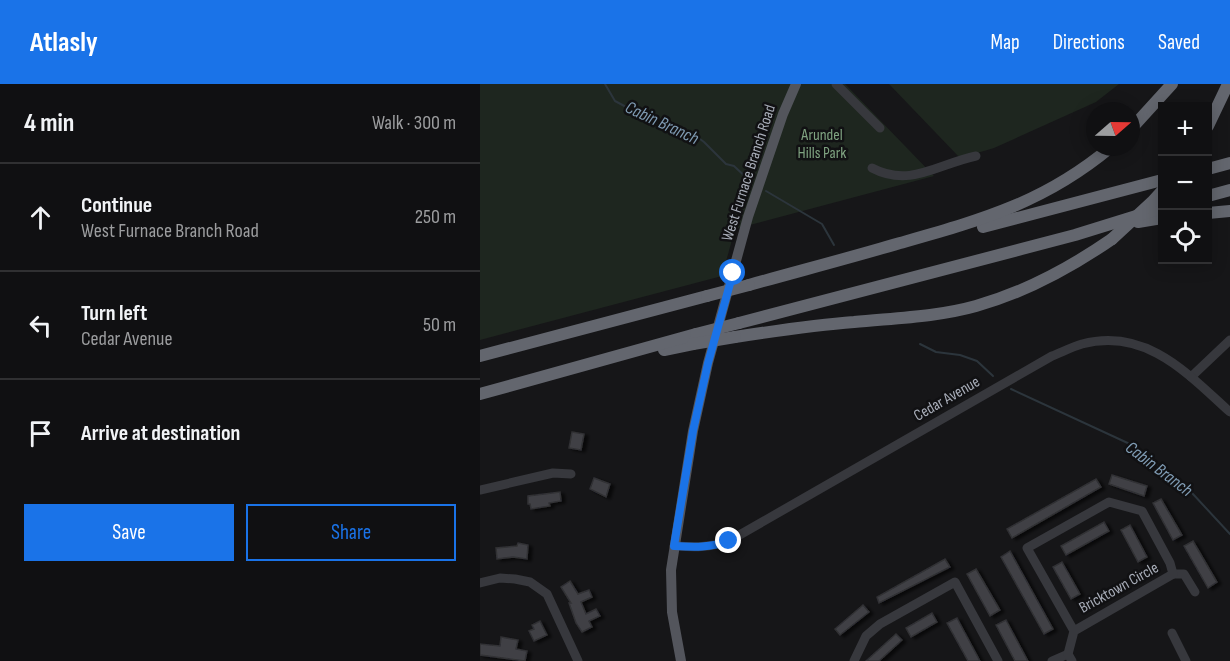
<!DOCTYPE html>
<meta charset="utf-8">
<style>
body{margin:0;font-family:"Sofia Sans Condensed",sans-serif;background:#1e1e20;color:#f1f3f6}
.controls{position:absolute;right:18px;top:18px;display:grid;overflow:hidden;border-radius:0px;box-shadow:0 3px 15px #0003}
.controls button{width:54px;height:54px;display:grid;place-items:center;padding:0;border:0;border-bottom:2px solid #303032;background:#101012;color:#f1f3f6;font:30px sans-serif}
.compass{position:absolute;left:606px;top:18px;width:54px;height:54px;border-radius:50%;background:#101012;box-shadow:0 3px 15px #0003;rotate:70deg}
.stop{position:absolute;width:18px;height:18px;margin:-14px;border:4px solid #1a73e8;border-radius:50%;background:#fff}
.stop.end{background:#1a73e8;border-color:#fff;box-shadow:0 2px 6px #0008}
.list{margin:0;padding:0;list-style:none}
h2{display:flex;justify-content:space-between;align-items:center;height:78px;margin:0;padding:0 24px;font-size:26px}
h2 small{font-size:20px;font-weight:400;color:#9c9d9f}
.list li{display:grid;grid-template-columns:39px 1fr auto;gap:18px;align-items:center;box-sizing:border-box;height:108px;padding:0 24px;border-top:2px solid #303032}
.list b{display:block;font-size:22px;white-space:nowrap}
.list p{margin:0;font-size:20px;white-space:nowrap;color:#9c9d9f}
.list em{font-size:20px;font-style:normal;color:#9c9d9f}
.actions{display:flex;gap:12px;padding:18px 24px}
.actions a{flex:1;padding:14px 0;border:2px solid #1a73e8;border-radius:0px;text-align:center;font-size:21px;color:#1a73e8}
.actions .main{background:#1a73e8;color:#fff}
.icon{flex:none;width:33px;height:33px;fill:none;stroke:currentColor;stroke-width:2;stroke-linecap:round;stroke-linejoin:round}
.map{position:relative;flex:none;width:750px;height:577px;overflow:hidden}
header{display:flex;align-items:center;gap:36px;box-sizing:border-box;height:84px;padding:0 30px;background:#1a73e8;color:#fff}
header strong{font-size:28px}
nav{display:flex;gap:33px;margin-inline-start:auto;font-size:21px}
main{display:flex}
aside{flex:1;background:#101012}
.map>svg:first-child{display:block}
</style>
<header>
<strong>Atlasly</strong>
<nav><a>Map</a><a>Directions</a><a>Saved</a></nav>
</header>
<main>
<aside>
<h2>4 min<small>Walk · 300 m</small></h2>
<ul class="list">
<li><svg class="icon" aria-label="ahead" viewBox="0 0 24 24"><path d="M12 20V5M6 11l6-6 6 6"/></svg><div><b>Continue</b><p>West Furnace Branch Road</p></div><em>250 m</em></li>
<li><svg class="icon" aria-label="left" viewBox="0 0 24 24"><path d="M17 20v-9H6M10 6l-5 5 5 5"/></svg><div><b>Turn left</b><p>Cedar Avenue</p></div><em>50 m</em></li>
<li><svg class="icon" aria-label="arrive" viewBox="0 0 24 24"><path d="M6 21V4h12l-3 4 3 4H6"/></svg><div><b>Arrive at destination</b></div></li>
</ul>
<div class="actions"><a class="main">Save</a><a>Share</a></div>
</aside>
<div class="map">
<svg width="750" height="577" viewBox="0 0 750 577">
<defs>
<filter id="shadow"><feDropShadow dx="4" dy="2" stdDeviation="1.5" flood-color="#0009"/></filter>
</defs>
<rect width="100%" height="100%" fill="#161618"/>
<g fill="#1e261f">
<polygon points="0,0 365,0 454,92 255,145 242,192 0,256"/>
<polygon points="409,0 639,0 616,18 514,64 480,74"/>
</g>
<g fill="none" stroke-linecap="round" stroke-linejoin="round">
<g stroke="#2c353c" stroke-width="2">
<polyline points="125,0 135,17 178,40 186,40 216,52 224,58 246,80 254,82 271,98"/>
<polyline points="286,107 342,140 354,161"/>
<polyline points="440,260 456,268 480,271 497,277 513,292"/>
<polyline points="531,305 652,361 712,409 750,450"/>
</g>
</g>
<g fill="#404145" stroke="#303034" stroke-width="1.5" filter="url(#shadow)">
<polygon points="92,348 104,350 101,366 89,364"/>
<polygon points="632,391 667,402 664,412 629,400"/>
<polygon points="114,394 130,400 126,413 110,405"/>
<polygon points="616,395 621,403 532,454 527,445"/>
<polygon points="80,408 81,417 69,419 70,422 51,425 50,420 48,420 48,412"/>
<polygon points="681,415 702,451 693,456 673,419"/>
<polygon points="624,438 629,447 586,471 581,462"/>
<polygon points="650,441 667,473 658,478 641,446"/>
<polygon points="713,457 737,498 728,504 704,462"/>
<polygon points="38,459 48,461 47,475 33,473 17,475 16,464 37,462"/>
<polygon points="530,467 573,545 564,550 521,473"/>
<polygon points="465,475 470,483 399,519 397,513"/>
<polygon points="582,478 600,510 591,515 573,483"/>
<polygon points="496,485 520,526 510,532 487,490"/>
<polygon points="90,497 98,510 109,506 112,513 101,518 106,530 116,525 120,532 109,537 112,543 102,548 96,539 89,519 91,519 81,503"/>
<polygon points="383,521 389,528 360,551 355,545"/>
<polygon points="452,529 457,538 431,553 426,544"/>
<polygon points="477,534 500,577 488,577 467,539"/>
<polygon points="526,536 548,577 535,577 516,541"/>
<polygon points="60,537 67,551 54,557 49,547 54,545 52,541"/>
<polygon points="416,550 422,556 399,577 386,577"/>
<polygon points="21,553 38,556 36,565 47,567 45,577 0,571 0,560 20,562"/>
</g>
<g fill="none" stroke-linecap="round" stroke-linejoin="round">
<g stroke="#37383d" stroke-width="9">
<polyline points="356,0 400,44"/>
<path d="M392,84C430,104 458,80 496,72"/>
<polyline points="711,293 750,256"/>
<polyline points="0,406 73,389 91,390"/>
<path d="M194,462C213,463 230,464 249,457L572,272C582,268 592,263 602,260C666,243 708,290 750,328"/>
<polyline points="693,490 704,490 715,508"/>
<polyline points="0,499 20,494 35,495 50,498 67,510 98,577"/>
<polyline points="692,549 706,577"/>
<polyline points="374,577 386,552 400,540 475,498 518,577"/>
<polyline points="572,577 588,570"/>
<polyline points="592,577 588,570 594,547 693,490 690,479 662,427 629,418 547,464 594,547"/>
</g>
<polyline stroke="#53555c" stroke-width="10" points="201,577 192,528 191,486 213,347 228,279 268,133 303,30 316,0"/>
<g stroke="#63666e" stroke-width="12">
<polyline points="728,42 748,0"/>
<polyline points="651,45 692,0"/>
<polyline points="728,85 750,79"/>
<polyline points="728,112 750,106"/>
<polyline points="728,129 750,127"/>
<polyline points="658,138 682,134"/>
<polyline points="503,143 682,96"/>
<path d="M269,201C319,187 369,174 420,159C501,136 564,119 631,63"/>
<polyline points="259,239 595,151 682,124"/>
<path d="M255,253C294,247 334,241 374,238C414,234 457,233 496,222C546,208 590,184 632,155"/>
<polyline points="184,266 213,260"/>
<polyline points="0,272 227,212"/>
<polyline points="0,310 216,250"/>
</g>
<g stroke="#63666e" stroke-width="12">
<polyline points="632,155 672,118 682,107"/>
<polyline points="227,212 269,201"/>
<polyline points="216,250 259,239"/>
<polyline points="213,260 255,253"/>
</g>
</g>
<g fill="none" stroke-linecap="round" stroke-linejoin="round">
<path stroke="#1a73e8" stroke-width="8" d="M249,457C230,464 213,463 194,462L213,347L228,279L253,189"/>
</g>
<g text-anchor="middle" dominant-baseline="central" stroke-width="5" stroke-linejoin="round" paint-order="stroke">
<g font-size="16" fill="#7fa381" stroke="#111113">
<text x="342" y="51">Arundel<tspan x="342" dy="18">Hills Park</tspan></text>
</g>
<g font-size="16" fill="#a8adb8" stroke="#111113">
<text transform="translate(269 89) rotate(-72)">West Furnace Branch Road</text>
<text transform="translate(467 315) rotate(-30)">Cedar Avenue</text>
<text transform="translate(639 504) rotate(-29)">Bricktown Circle</text>
</g>
<g font-size="18" font-style="italic" fill="#7f9bb3" stroke="#111113">
<text transform="translate(182 39) rotate(25)">Cabin Branch</text>
<text transform="translate(679 385) rotate(37)">Cabin Branch</text>
</g>
</g>
</svg>
<div class="controls">
<button>+</button>
<button>−</button>
<button><svg class="icon" aria-label="locate" viewBox="0 0 24 24"><circle cx="12" cy="12" r="6"/><path d="M12 2v4M12 18v4M2 12h4M18 12h4"/></svg></button>
</div>
<svg class="compass" viewBox="-18 -18 36 36"><path d="M0-13l5 13h-10z" fill="#e53935"/><path d="M0 13l5-13h-10z" fill="#9c9d9f"/></svg>
<div class="stop" style="left:253px;top:189px"></div>
<div class="stop end" style="left:249px;top:457px"></div>
</div>
</main>
